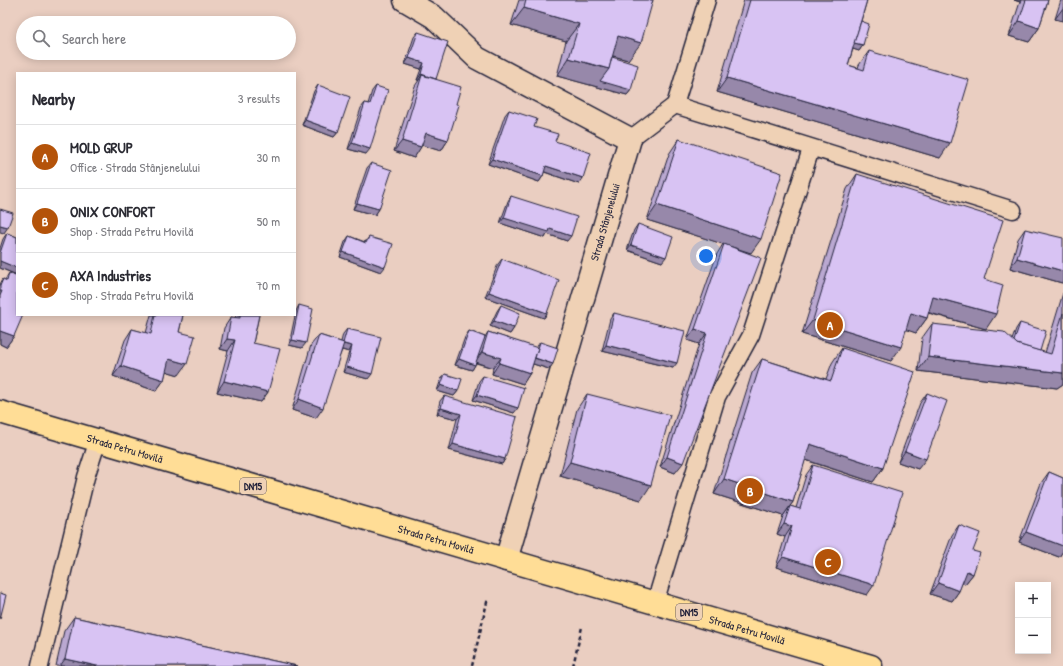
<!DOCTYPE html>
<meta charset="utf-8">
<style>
body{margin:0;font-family:"Patrick Hand",sans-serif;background:#f7f7f7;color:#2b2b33}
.controls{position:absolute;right:12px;bottom:12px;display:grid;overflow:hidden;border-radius:0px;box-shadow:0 2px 10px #0003}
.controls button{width:36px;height:36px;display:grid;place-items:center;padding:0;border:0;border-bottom:1px solid #e1e1e2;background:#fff;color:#2b2b33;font:20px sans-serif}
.you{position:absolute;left:706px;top:256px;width:14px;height:14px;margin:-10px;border:3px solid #fff;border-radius:50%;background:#1a73e8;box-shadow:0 0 0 6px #1a73e833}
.badge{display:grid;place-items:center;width:26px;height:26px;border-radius:50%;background:#b45309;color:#fff;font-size:13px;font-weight:700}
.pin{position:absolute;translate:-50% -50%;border:2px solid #fff;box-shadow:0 1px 4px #0006}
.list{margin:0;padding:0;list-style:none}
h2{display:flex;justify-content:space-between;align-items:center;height:52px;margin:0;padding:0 16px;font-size:17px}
h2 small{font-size:13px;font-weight:400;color:#7c7c81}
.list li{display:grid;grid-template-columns:26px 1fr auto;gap:12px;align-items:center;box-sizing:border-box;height:64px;padding:0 16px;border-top:1px solid #e1e1e2}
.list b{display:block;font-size:15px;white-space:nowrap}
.list p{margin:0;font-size:13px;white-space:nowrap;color:#7c7c81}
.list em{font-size:13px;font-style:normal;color:#7c7c81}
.icon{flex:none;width:22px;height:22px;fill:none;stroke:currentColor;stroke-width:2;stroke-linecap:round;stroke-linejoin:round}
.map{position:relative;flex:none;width:1063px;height:666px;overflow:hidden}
.search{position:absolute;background:#fff;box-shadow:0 2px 10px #0003;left:16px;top:16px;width:280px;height:44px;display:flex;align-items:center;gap:10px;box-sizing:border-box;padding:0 14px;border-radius:22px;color:#7c7c81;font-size:15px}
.panel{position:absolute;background:#fff;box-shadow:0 2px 10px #0003;left:16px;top:72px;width:280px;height:244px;border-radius:0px}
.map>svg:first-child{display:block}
</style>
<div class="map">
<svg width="1063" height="666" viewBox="0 0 1063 666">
<rect width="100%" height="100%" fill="#eacec1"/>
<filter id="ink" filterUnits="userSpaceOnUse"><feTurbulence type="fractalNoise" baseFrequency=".025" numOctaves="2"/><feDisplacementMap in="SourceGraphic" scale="8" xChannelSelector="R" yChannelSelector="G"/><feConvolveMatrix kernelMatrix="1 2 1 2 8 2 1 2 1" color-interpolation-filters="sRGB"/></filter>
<g filter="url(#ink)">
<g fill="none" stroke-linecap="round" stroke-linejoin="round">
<defs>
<g id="service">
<polyline points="707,0 675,105 1013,210"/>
<polyline points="630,139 675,105"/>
<polyline points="655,603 717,397 751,335 811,149"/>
<polyline points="40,666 86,477 98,440"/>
</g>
<polyline id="minor" points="405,0 434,17 477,58 630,139 506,560"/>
<g id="primary">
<path id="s1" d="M0,412L871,666"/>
</g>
</defs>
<use href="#service" stroke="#22223b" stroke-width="19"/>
<use href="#minor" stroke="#22223b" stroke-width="25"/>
<use href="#primary" stroke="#22223b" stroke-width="25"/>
<g stroke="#22223b" stroke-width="2.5" stroke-dasharray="4 3" stroke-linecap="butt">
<polyline points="472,666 488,598"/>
<polyline points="573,666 582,627"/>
</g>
<use href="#service" stroke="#efd1b5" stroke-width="16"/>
<use href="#minor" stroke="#efd1b5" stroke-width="22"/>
<use href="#primary" stroke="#ffdd96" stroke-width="22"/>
</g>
<g fill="#baa8d1" stroke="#22223b">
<polygon points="519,0 653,0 628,60 613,56 612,57 631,90 627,95 557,76 566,41 511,25"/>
<polygon points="744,0 867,0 861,21 863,45 859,51 853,49 848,65 858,68 859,65 869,51 940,158 717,92"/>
<polygon points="1014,0 1048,0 1039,28 1029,42 1009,36 1020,2"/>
<polygon points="1061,0 1063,0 1063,21 1055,19"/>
<polygon points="418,32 436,79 456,104 448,140 441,151 422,145 414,158 394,151 415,86 419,80 417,80 421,69 405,64 414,37"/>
<polygon points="318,85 338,132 334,137 302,125 314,91"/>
<polygon points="376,86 366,154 348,149 361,108 365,103 368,104 372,91"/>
<polygon points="509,110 555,141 583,178 579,184 544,172 543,176 539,182 488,164 505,115"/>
<polygon points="679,139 751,253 738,249 675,473 660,467 699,344 687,340 717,254 723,244 647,220 669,154"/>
<polygon points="371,163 379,209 375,215 353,209 367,168"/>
<polygon points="857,174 984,279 986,329 928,313 927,318 916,333 906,329 891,361 802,334 847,189"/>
<polygon points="511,196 567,241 547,234 545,238 500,223 508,201"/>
<polygon points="638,224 662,262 627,250 634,230"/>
<polygon points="1025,229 1062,283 1010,268 1018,239"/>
<polygon points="7,233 17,237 17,275 0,268 0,248 3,239"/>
<polygon points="349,236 365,242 369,237 381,272 340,257 345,242"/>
<polygon points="502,259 547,313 544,318 485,297 498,264"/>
<polygon points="9,273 14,336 6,347 0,344 0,284 3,279 5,280"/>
<polygon points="1063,293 1063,384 1057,388 918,371 922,338 932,324 1012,340 1016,329 1020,323 1040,351 1045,353"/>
<polygon points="299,305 302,348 289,345 296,311"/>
<polygon points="501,305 514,328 510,334 490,326 497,311"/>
<polygon points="614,313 673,368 602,351 610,319"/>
<polygon points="151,315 183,315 179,332 179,375 166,371 164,380 156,391 113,376 125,340 132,329 146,333"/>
<polygon points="236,315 259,315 253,343 268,392 261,402 217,392 228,351 220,349 224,328 231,317 235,318"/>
<polygon points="347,329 368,379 343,372 349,352 342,350 316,418 292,410 311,345 319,335 341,342 343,334"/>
<polygon points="469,331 485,337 488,332 536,348 540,342 549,369 533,364 530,373 523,384 492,374 493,368 476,363 472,370 455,365 465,337"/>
<polygon points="842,348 883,468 873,482 805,460 793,502 783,516 714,494 752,373 762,359 826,379 832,363"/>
<polygon points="445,374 458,391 454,396 437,391 441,379"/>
<polygon points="483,376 514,413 473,400 479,381"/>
<polygon points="927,393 918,469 898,462 920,403"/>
<polygon points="587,394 641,500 560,476 577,409"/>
<polygon points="444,396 505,459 502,464 449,450 457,419 437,414 440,401"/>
<polygon points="813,465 867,595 776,567 785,537 777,534 783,516 790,506 796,508 806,475"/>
<polygon points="1049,472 1063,478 1063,551 1059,557 1019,542 1041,483"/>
<polygon points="959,525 973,551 973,574 965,584 962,583 959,591 952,601 930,594 952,535"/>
<polygon points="74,617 297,666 56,666 64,631"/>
</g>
<g fill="#9788aa" stroke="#22223b">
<polygon points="1014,0 1021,0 1020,2"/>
<polygon points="524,8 579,24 566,41 511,25"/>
<polygon points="1063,8 1063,21 1055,19"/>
<polygon points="1019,21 1039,28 1029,42 1009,36"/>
<polygon points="618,36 641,43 628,60 606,54"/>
<polygon points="851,42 863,45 859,51 847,47"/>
<polygon points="409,58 424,63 421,69 405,64"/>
<polygon points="569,58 609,69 631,90 627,95 557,76"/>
<polygon points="421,74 436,79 422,75 419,80 417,80"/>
<polygon points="727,78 950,143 940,158 717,92"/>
<polygon points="305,120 338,132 334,137 302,125"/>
<polygon points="426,133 448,140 441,151 418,144"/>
<polygon points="402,141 421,147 414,158 394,151"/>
<polygon points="352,143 370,149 366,154 348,149"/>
<polygon points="492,159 543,176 539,182 488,164"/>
<polygon points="546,166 583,178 579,184 542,171"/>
<polygon points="357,203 379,209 375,215 353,209"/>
<polygon points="657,205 761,239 751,253 647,220"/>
<polygon points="504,218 550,229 571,236 567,241 547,234 545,238 500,223"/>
<polygon points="0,225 8,227 4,233 0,232"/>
<polygon points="631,245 666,257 662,262 627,250"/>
<polygon points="343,252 385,267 381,272 340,257"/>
<polygon points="1017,258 1063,271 1063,281 1062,283 1010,268"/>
<polygon points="0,261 17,268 17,275 0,268"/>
<polygon points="489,292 547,313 544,318 485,297"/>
<polygon points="933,297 996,314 986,329 923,311"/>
<polygon points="911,313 927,318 916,333 901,328"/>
<polygon points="813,320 901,347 891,361 802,334"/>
<polygon points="494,321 514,328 510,334 490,326"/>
<polygon points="695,329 707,333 699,344 687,340"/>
<polygon points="0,331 14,336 6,347 0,344"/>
<polygon points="227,339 235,340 228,351 220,349"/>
<polygon points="292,340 306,343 302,348 289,345"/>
<polygon points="343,344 352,346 349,352 339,349"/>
<polygon points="606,345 677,363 673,368 602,351"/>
<polygon points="482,352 501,358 493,368 475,362"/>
<polygon points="928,357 1063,373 1063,384 1057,388 918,371"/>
<polygon points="534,358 553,364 549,369 530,363"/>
<polygon points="169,359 187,364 179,375 162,370"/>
<polygon points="459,359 475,365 472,370 455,365"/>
<polygon points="499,363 530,373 523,384 492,374"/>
<polygon points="121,366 164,380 156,391 113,376"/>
<polygon points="347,367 372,374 368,379 343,372"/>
<polygon points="224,381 268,392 261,402 217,392"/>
<polygon points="441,385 458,391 454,396 437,391"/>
<polygon points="477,395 518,408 514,413 473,400"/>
<polygon points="299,399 323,408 316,418 292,410"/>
<polygon points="441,408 461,414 457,419 437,414"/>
<polygon points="453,444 505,459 502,464 449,450"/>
<polygon points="810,444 883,468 873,482 800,458"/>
<polygon points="905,451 926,459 918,469 898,462"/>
<polygon points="667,457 683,463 675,473 660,467"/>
<polygon points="570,462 651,485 641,500 560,476"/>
<polygon points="724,479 793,502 783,516 714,494"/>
<polygon points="784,524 792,526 785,537 777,534"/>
<polygon points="1026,532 1063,546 1063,551 1059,557 1019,542"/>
<polygon points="783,557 874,585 867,595 776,567"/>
<polygon points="967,571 973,574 965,584 960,582"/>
<polygon points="938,583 959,591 952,601 930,594"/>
<polygon points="65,659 97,666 60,666"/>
</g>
<g fill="#d8c3f3" stroke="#22223b">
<polygon points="526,0 653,0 641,43 618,36 609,69 569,58 579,24 524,8"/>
<polygon points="750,0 867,0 848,65 864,70 869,51 969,80 950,143 727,78"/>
<polygon points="1026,0 1048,0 1039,28 1019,21"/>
<polygon points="861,21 869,24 863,45 854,43"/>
<polygon points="418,32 448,42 436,79 421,74 424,63 409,58"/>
<polygon points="612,57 638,65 631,90 600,81 609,69"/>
<polygon points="422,75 461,87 456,104 459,105 448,140 426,133 421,147 402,141"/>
<polygon points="318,85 350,97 338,132 305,120"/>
<polygon points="376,86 388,90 370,149 352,143 365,103 370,104"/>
<polygon points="509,110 537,119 534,127 558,134 555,141 591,153 583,178 546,166 543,176 492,159"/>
<polygon points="679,139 782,173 761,239 657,205"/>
<polygon points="371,163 392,170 379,209 357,203"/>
<polygon points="857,174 1003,220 984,279 1003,285 996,314 933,297 927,318 911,313 901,347 813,320"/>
<polygon points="511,196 577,217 571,236 550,229 549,232 504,218"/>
<polygon points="0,209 13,213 8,227 0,225"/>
<polygon points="638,224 673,237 666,257 631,245"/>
<polygon points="1025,229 1063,238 1063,271 1017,258"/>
<polygon points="7,233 17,237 17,268 0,261 0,253"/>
<polygon points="349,236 366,243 369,237 393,244 385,267 343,252"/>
<polygon points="724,244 761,258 683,463 667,457 707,333 695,329"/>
<polygon points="502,259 559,280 547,313 489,292"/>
<polygon points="9,273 17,276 17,315 23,315 14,336 0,331 0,296 2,291 0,291 0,286 3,279 7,281"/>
<polygon points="299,305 313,309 306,343 292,340"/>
<polygon points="501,305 520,313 514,328 494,321"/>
<polygon points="614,313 685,331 677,363 606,345"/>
<polygon points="1063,313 1063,373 928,357 932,324 1004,332 1017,344 1051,354"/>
<polygon points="155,315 183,315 179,332 195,336 187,364 169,359 164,380 121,366 132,329 151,334"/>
<polygon points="240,315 259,315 253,343 280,349 268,392 224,381 235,340 227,339 231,317 240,318"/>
<polygon points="1020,323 1046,331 1040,351 1017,344 1014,341"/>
<polygon points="347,329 381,337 372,374 347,367 352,346 344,344 343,343"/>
<polygon points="469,331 485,337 475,365 459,359"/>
<polygon points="488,332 538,348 530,373 499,363 501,358 482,352"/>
<polygon points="319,335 344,343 323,408 299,399"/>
<polygon points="540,342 558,348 553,364 535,358"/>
<polygon points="842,348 915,372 883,468 810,444 793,502 724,479 762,359 831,381"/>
<polygon points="445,374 462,379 458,391 441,385"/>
<polygon points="483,376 524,388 518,408 477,395"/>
<polygon points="927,393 947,401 926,459 905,451"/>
<polygon points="587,394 670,415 651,485 570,462"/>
<polygon points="444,396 517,417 505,459 453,444 461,414 441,408"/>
<polygon points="813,465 902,493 874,585 783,557 792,526 784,524 790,506 800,509"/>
<polygon points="1049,472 1063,478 1063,546 1026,532"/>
<polygon points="959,525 980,533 973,551 980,553 973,574 967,571 959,591 938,583"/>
<polygon points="0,593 6,595 0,619"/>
<polygon points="74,617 297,666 97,666 65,659"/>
</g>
</g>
<g text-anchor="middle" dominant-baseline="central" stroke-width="3" stroke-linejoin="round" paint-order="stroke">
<g fill="#efd1b5" stroke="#605660" stroke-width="1">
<rect x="240" y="478" width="26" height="16" rx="3"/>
<rect x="676" y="604" width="26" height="16" rx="3"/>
</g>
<g font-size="10" font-weight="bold" fill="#22223b">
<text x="253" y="486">DN15</text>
<text x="689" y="612">DN15</text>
</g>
<g font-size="11" fill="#22223b" stroke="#efd1b5">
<text transform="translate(605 222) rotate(-74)">Strada Stânjenelului</text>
<text stroke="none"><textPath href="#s1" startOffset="130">Strada Petru Movilă</textPath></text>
<text stroke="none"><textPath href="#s1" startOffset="454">Strada Petru Movilă</textPath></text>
<text stroke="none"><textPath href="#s1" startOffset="778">Strada Petru Movilă</textPath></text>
</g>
</g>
</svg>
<div class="controls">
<button>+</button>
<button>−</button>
</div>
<div class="you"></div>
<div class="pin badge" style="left:830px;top:325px">A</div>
<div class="pin badge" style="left:750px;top:491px">B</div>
<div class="pin badge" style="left:828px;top:562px">C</div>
<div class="search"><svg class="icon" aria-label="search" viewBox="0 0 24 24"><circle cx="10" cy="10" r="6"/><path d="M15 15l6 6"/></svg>Search here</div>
<section class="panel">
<h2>Nearby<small>3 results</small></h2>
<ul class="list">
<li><span class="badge">A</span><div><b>MOLD GRUP</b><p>Office · Strada Stânjenelului</p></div><em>30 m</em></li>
<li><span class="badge">B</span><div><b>ONIX CONFORT</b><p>Shop · Strada Petru Movilă</p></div><em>50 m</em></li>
<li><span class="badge">C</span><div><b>AXA Industries</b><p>Shop · Strada Petru Movilă</p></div><em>70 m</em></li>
</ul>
</section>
</div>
